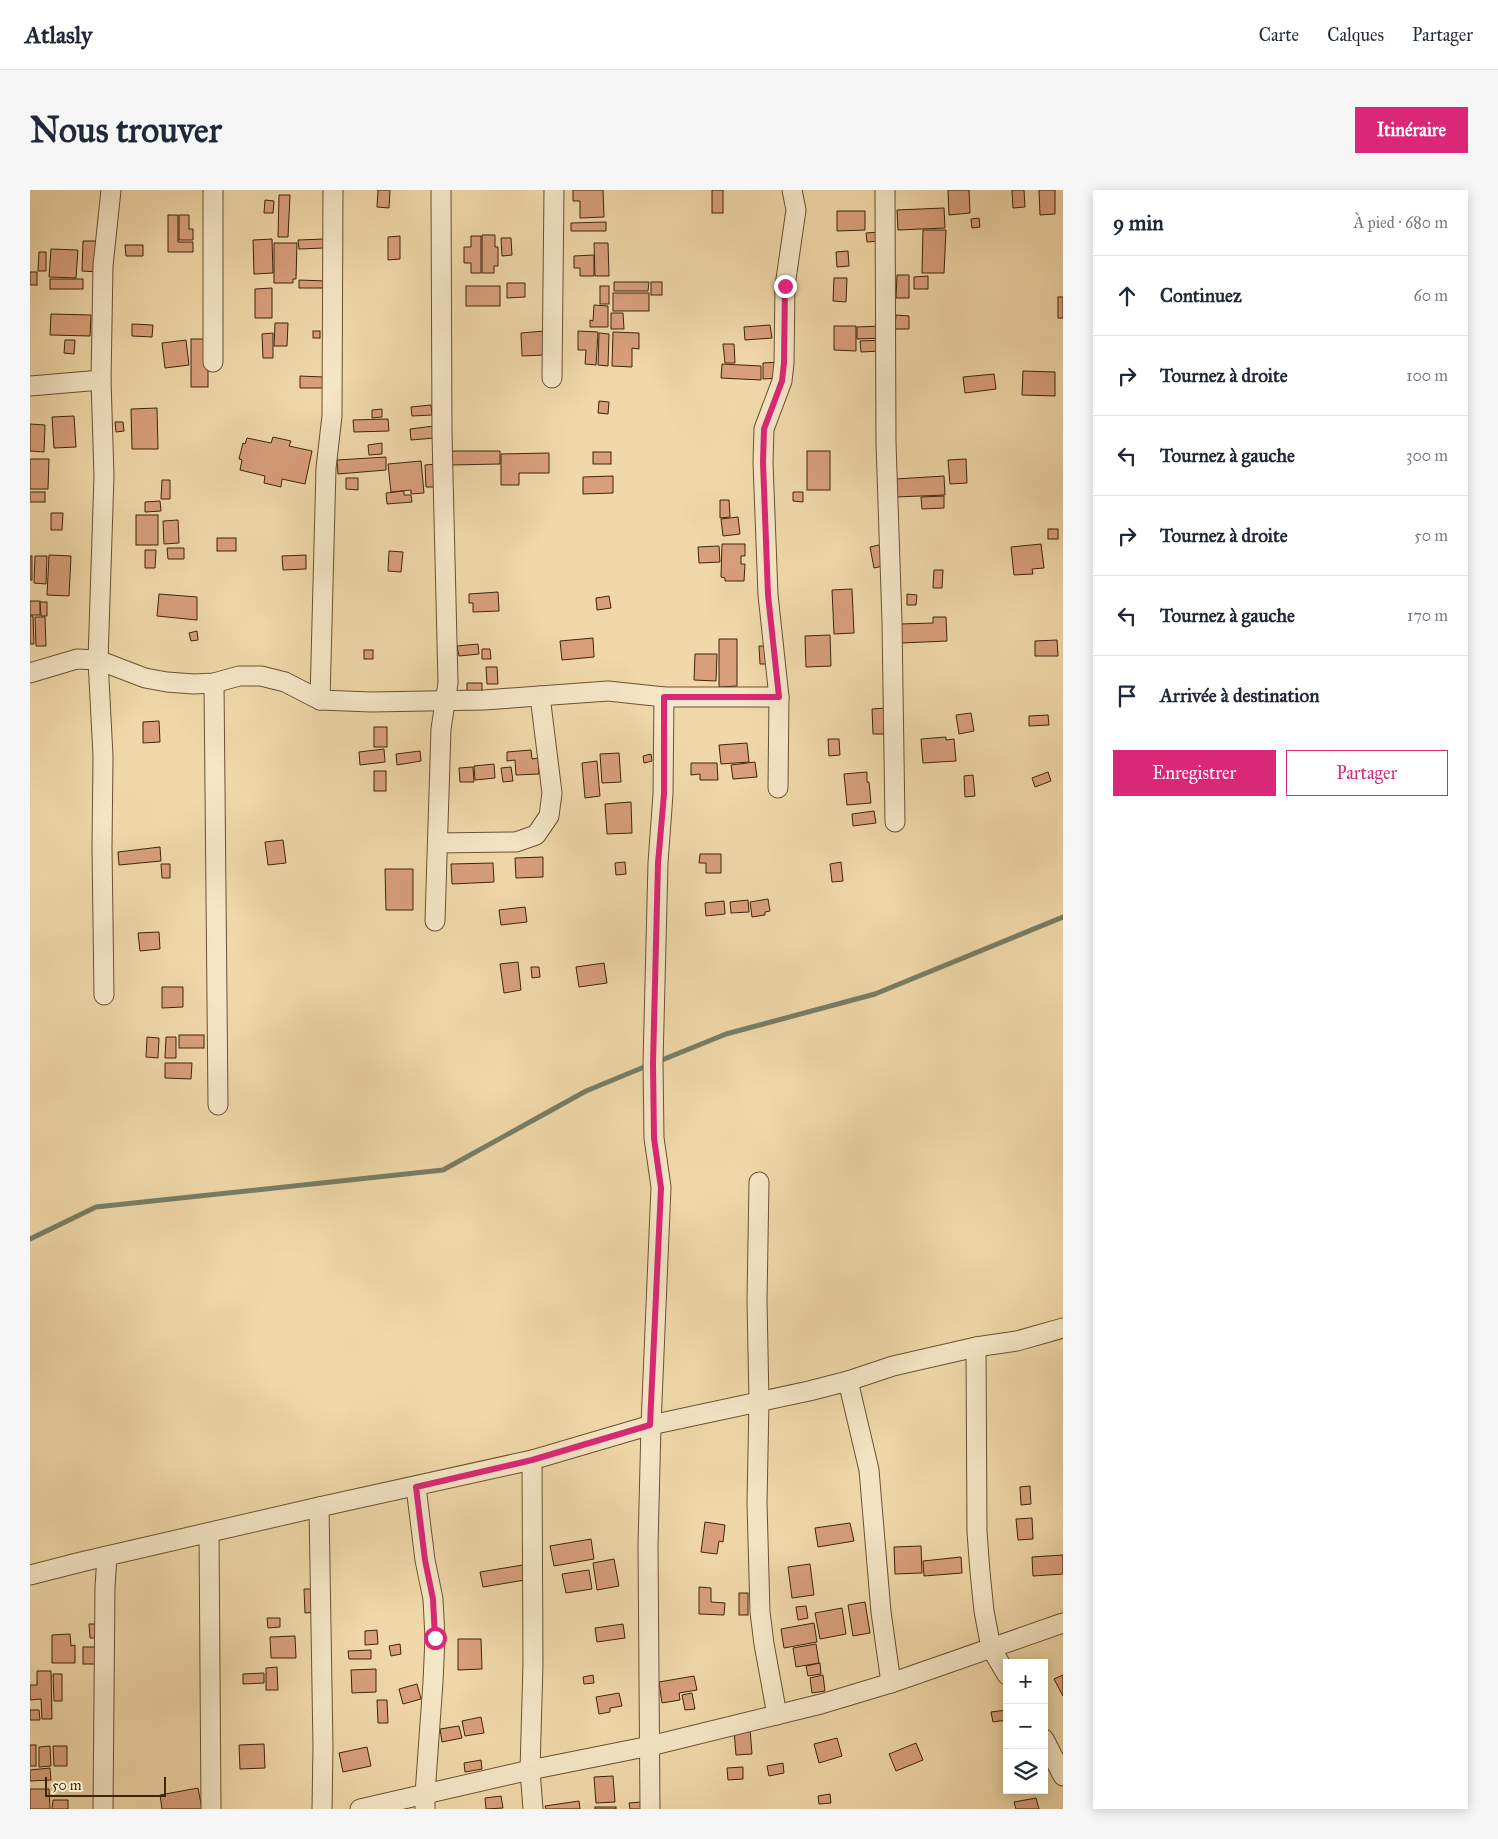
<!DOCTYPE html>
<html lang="fr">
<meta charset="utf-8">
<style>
body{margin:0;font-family:"IM FELL Great Primer",serif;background:#f6f6f7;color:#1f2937}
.controls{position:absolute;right:15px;bottom:15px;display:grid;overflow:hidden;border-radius:0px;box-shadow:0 2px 12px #0003}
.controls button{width:45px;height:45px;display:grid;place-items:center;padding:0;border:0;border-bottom:1px solid #e0e1e3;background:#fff;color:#1f2937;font:25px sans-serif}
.scale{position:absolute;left:15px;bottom:12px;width:121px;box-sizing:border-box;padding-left:5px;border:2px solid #3e250a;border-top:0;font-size:14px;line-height:18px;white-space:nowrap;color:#3e250a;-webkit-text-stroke:4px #f5e6c6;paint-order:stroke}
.stop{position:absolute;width:15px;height:15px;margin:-11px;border:4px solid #db2777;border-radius:50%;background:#fff}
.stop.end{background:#db2777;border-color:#fff;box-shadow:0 1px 5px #0008}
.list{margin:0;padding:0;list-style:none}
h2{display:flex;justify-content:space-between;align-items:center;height:65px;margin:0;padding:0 20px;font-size:21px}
h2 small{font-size:16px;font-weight:400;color:#747a83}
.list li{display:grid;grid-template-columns:32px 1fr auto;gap:15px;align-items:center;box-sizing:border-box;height:80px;padding:0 20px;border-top:1px solid #e0e1e3}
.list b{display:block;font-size:19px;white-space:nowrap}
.list em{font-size:16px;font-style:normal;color:#747a83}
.actions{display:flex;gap:10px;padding:15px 20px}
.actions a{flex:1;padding:11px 0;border:1px solid #db2777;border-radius:0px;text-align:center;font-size:18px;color:#db2777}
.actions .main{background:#db2777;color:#fff}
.icon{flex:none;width:28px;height:28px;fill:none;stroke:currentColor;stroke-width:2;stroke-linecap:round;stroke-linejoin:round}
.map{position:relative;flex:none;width:1033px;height:1619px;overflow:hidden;border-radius:0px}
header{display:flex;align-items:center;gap:30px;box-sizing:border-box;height:70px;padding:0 25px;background:#fff;border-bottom:1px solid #e0e1e3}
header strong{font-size:24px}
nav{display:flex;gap:28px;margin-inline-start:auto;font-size:18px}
.intro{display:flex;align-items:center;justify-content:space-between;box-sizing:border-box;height:120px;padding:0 30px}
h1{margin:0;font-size:35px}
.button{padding:12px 22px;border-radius:0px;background:#db2777;color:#fff;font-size:18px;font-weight:700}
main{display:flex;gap:30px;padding:0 30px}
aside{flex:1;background:#fff;border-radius:0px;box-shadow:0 2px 12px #0003}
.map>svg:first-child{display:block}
</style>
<header>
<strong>Atlasly</strong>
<nav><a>Carte</a><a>Calques</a><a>Partager</a></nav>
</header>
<div class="intro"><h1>Nous trouver</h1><a class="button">Itinéraire</a></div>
<main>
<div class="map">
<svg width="1033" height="1619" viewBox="0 0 1033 1619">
<rect width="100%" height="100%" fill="#f0d8a8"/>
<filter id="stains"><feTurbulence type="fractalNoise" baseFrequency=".004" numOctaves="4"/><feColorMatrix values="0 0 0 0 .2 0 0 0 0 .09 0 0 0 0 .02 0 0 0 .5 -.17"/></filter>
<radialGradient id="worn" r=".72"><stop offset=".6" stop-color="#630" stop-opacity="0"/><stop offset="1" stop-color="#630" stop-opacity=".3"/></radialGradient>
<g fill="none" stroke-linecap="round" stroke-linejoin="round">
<g stroke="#767e67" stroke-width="5">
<polyline points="627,872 696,844 845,804 1033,727"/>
<polyline points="0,1049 66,1017 413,980 556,901 619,875"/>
</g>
</g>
<g fill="#d89f7a" stroke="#3e250a">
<polygon points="348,0 360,0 359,18 347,17"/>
<polygon points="543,0 573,0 574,27 550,28 550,11 543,11"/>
<rect x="682" y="0" width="11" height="23"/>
<polygon points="918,0 939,0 940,23 919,25"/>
<polygon points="982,0 994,0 995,17 983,18"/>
<polygon points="1009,0 1025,0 1025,24 1010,25"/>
<polygon points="249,5 260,5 258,47 248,47"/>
<polygon points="235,10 244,11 243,23 234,23"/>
<polygon points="914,18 915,38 868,40 867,20"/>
<polygon points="807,21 835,21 835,40 807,41"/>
<polygon points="138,25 148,25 148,52 163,52 163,62 138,62"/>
<polygon points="149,25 159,25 159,39 163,39 163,50 149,50"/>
<polygon points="949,28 950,37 942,38 941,29"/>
<polygon points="576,32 576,41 541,41 541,33"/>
<polygon points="893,40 916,40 914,83 892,83"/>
<polygon points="849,42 850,51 837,52 836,43"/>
<polygon points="452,45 465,45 465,57 468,57 468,76 464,76 464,83 452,83"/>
<polygon points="370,46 370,69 358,70 358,47"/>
<polygon points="441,46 451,46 451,83 441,83 441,73 434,73 434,57 441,57"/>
<polygon points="471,48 481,48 482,65 472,66"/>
<polygon points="242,49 243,83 224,84 223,50"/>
<polygon points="294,49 294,58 269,59 268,50"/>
<polygon points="53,51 69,51 68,82 52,81"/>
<polygon points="244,53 267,53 266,89 263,89 263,93 244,93"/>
<polygon points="564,53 578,53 579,86 565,86"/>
<polygon points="95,55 113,55 113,66 96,66"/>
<polygon points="21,59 48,60 46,88 19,87"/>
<polygon points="818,61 819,76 807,77 806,62"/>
<polygon points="9,62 16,62 16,81 8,81"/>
<polygon points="564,65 564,86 550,86 550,78 544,78 544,66"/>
<rect x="0" y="82" width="7" height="13"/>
<polygon points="867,85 879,85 879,108 866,108"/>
<polygon points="898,86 898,99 884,99 884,87"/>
<polygon points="804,88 817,88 816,112 803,111"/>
<rect x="20" y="89" width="33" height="10"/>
<polygon points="269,90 296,91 296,98 269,98"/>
<polygon points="584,92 619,92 618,101 584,101"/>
<rect x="621" y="92" width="11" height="13"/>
<polygon points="477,93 495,93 495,107 477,108"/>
<rect x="436" y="96" width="34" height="20"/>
<rect x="570" y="96" width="9" height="18"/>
<polygon points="242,98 242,128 225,128 225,99"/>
<rect x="583" y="103" width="36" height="18"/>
<rect x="1028" y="107" width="5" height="21"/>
<polygon points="564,115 578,116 578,137 560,137 560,130 563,131"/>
<polygon points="581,123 593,123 594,139 581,139"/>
<polygon points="21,124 61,125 60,146 20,145"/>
<polygon points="866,125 879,126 879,139 865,139"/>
<polygon points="245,133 258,133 257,156 244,156"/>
<polygon points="102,134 123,135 122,147 102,146"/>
<polygon points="740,135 742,148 715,150 714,137"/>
<polygon points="804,136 826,136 826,161 804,160"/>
<polygon points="852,136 852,148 827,149 827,137"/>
<rect x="283" y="141" width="7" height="7"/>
<polygon points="514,141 515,165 492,166 491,143"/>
<polygon points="548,141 568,142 566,175 555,174 556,160 548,160"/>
<polygon points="583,142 609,143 609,159 602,158 602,177 582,176"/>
<polygon points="243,143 243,168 233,168 232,144"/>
<polygon points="569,143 579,144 578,176 568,175"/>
<rect x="161" y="149" width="17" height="48"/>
<polygon points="35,150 45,150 44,164 34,163"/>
<polygon points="156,150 159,175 135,178 132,153"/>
<polygon points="852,150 852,161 831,162 830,151"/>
<polygon points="693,154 704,154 705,173 695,173"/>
<polygon points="749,172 749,188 733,189 733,173"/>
<polygon points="692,174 731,176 731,190 691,188"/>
<polygon points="993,181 1025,182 1025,206 992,205"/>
<polygon points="964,184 966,199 935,203 933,187"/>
<polygon points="270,186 293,187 293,198 270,198"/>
<polygon points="569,211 579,212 578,224 568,223"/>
<polygon points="401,215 402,225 382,226 381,217"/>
<polygon points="127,218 128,259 102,259 101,219"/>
<polygon points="352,219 352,227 342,228 342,220"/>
<polygon points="44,226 46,257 24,258 22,227"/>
<polygon points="358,229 359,241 324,242 323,230"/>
<polygon points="85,232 93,232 94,241 86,242"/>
<polygon points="0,234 15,235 14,262 0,261"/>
<polygon points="404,236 405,248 381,250 380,239"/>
<polygon points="243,247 261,251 259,256 282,261 275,294 252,289 251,297 234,293 235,286 210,280 212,270 209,269 213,253 215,254 217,248 241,253"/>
<polygon points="352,253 352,264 339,265 338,255"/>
<polygon points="420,261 470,261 470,274 420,275"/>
<rect x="777" y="261" width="23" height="39"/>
<rect x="563" y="262" width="18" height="12"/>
<polygon points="519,263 519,283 489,283 489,295 471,295 471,264"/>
<polygon points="356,267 356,280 308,284 307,270"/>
<polygon points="0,269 19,269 18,299 0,299"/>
<polygon points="936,269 937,293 920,294 918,270"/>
<polygon points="391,271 394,303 381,304 381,300 361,302 358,274"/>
<polygon points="407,274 408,297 396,297 395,275"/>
<polygon points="583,286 583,303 553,304 553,287"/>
<polygon points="914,286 915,305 866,307 865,289"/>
<polygon points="316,288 328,288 328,300 316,299"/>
<polygon points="132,290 140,290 140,309 131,309"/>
<polygon points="374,301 374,305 381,305 382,312 357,314 356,303"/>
<rect x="0" y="302" width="15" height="10"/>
<polygon points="763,302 773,302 773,312 763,311"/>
<polygon points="914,306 914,318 892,319 891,307"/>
<polygon points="690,310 699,310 700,327 690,328"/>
<polygon points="130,311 131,321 115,322 115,312"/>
<polygon points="21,323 33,323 32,340 21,340"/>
<rect x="106" y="325" width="22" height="30"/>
<polygon points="708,327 710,344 693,346 691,329"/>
<polygon points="148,330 149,353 134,354 133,331"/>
<rect x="1018" y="339" width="10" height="10"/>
<rect x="187" y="348" width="19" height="13"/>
<polygon points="692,354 715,354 715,366 711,366 711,374 715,374 714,391 695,391 695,388 691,387"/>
<polygon points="1011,354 1014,378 1002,379 1003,384 984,385 981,357"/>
<polygon points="849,355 853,376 844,378 840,357"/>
<polygon points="689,356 690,372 669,373 668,357"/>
<polygon points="137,358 154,358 154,369 138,369"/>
<polygon points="115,360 126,360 125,378 115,378"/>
<polygon points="359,361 373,362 371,382 358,381"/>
<polygon points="19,365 41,366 39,406 17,405"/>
<polygon points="276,365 276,379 253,380 252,366"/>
<rect x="0" y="366" width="2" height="24"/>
<polygon points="5,366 17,366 16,394 4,393"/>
<polygon points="904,380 913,380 912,398 903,398"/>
<polygon points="822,399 824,443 804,444 802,400"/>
<polygon points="468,402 469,421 443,422 443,413 439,413 439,404"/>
<polygon points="129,404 167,407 167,430 127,426"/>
<polygon points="877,404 887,405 886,415 877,415"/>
<polygon points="579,406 581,418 567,420 566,408"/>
<rect x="0" y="411" width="10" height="14"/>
<polygon points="10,412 17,412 17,426 11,426"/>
<polygon points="0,426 3,426 4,454 0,454"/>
<polygon points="5,427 15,427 16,456 6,456"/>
<polygon points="903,427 916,427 917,451 871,453 870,434 903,433"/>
<polygon points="167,441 168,450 161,451 159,443"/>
<polygon points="800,445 801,476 776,477 775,446"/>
<polygon points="563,448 564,467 532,470 530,451"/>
<polygon points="689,449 707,449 707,496 689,497"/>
<polygon points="1027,450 1028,466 1005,466 1005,451"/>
<polygon points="448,454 449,464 429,466 427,456"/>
<polygon points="729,456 738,456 740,474 730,474"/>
<polygon points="452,459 460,459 461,469 452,469"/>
<rect x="334" y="460" width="9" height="9"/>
<polygon points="665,464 687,464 686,491 664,490"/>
<polygon points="456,477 467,477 468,494 457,494"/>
<polygon points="437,493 452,493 452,503 437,504"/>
<polygon points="856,518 856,544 843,544 842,519"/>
<polygon points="941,523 944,541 929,544 926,525"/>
<polygon points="1018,525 1019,535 999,536 999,526"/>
<polygon points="129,531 130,552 113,553 113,532"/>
<rect x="344" y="537" width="13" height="20"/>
<polygon points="916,547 916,550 924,549 926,571 893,573 891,549"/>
<polygon points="798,549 809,549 810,565 799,566"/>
<polygon points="717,553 719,572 691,574 689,555"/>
<polygon points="354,559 355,572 330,575 329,562"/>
<polygon points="501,560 502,569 508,568 509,584 486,585 485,570 477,571 477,562"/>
<polygon points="390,561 391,571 367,575 366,564"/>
<polygon points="589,563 591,592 572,593 570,564"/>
<polygon points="621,564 622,571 614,573 613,566"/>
<polygon points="567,571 570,606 555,608 552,573"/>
<polygon points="725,572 727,587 703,589 701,575"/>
<polygon points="661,573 687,573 688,590 670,590 670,584 661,585"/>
<polygon points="464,574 465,588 445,590 444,576"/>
<polygon points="443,577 444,592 430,592 429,578"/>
<polygon points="481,577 483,591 473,592 471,578"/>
<rect x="344" y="581" width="12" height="20"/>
<polygon points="837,582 837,592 839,592 841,613 817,615 814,584"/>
<polygon points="1018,582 1021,591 1005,597 1002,588"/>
<polygon points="943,585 945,606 935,607 934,586"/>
<polygon points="601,612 602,643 577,644 575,614"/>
<polygon points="844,621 846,633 823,636 822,624"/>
<polygon points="253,650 256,673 238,675 235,652"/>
<polygon points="130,657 131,671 89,675 88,662"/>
<polygon points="670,664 691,664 691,683 676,683 676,673 669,673"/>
<polygon points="513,667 513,687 486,688 485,668"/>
<polygon points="595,672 596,684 586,685 585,673"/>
<polygon points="811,672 813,691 802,692 800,674"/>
<polygon points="463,673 464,692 422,694 421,674"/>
<polygon points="131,674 140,674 140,688 132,688"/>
<polygon points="355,679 383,679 383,720 356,720"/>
<polygon points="738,709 740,721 735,722 735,725 722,727 720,712"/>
<polygon points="718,710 719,722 701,723 700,712"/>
<polygon points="694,711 695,724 676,726 675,713"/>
<polygon points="495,717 497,732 471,735 469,720"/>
<polygon points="129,742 130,759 110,761 108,743"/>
<polygon points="488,772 491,800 474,803 470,774"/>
<polygon points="574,773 577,793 549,797 546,777"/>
<polygon points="501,777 509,777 510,787 502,788"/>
<polygon points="132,797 153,797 153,817 132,818"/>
<rect x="149" y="845" width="25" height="13"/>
<polygon points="117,847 129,848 128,868 116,867"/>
<polygon points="136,847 146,847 146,868 135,868"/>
<polygon points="135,873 162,873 161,889 135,888"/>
<polygon points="1000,1296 1001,1314 991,1315 990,1297"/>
<polygon points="1002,1328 1003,1349 988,1350 986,1329"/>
<polygon points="675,1332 695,1335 693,1352 689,1351 687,1364 671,1362"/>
<polygon points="820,1333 824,1351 788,1357 785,1338"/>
<polygon points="561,1349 564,1369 524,1376 520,1356"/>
<polygon points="891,1356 892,1383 865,1384 864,1357"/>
<polygon points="1033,1365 1033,1384 1003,1386 1002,1367"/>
<polygon points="931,1367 932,1383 894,1386 893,1371"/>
<polygon points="584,1369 589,1396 567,1400 563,1373"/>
<polygon points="780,1374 784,1405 762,1408 758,1377"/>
<polygon points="493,1375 495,1390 453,1397 450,1382"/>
<polygon points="559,1380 562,1399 536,1403 532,1384"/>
<polygon points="669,1397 681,1398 681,1412 695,1413 694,1425 669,1424"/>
<polygon points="274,1399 287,1399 288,1422 275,1423"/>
<rect x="709" y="1403" width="9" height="22"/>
<polygon points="835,1412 840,1443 823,1446 818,1415"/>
<polygon points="776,1416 778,1428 768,1430 766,1417"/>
<polygon points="812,1418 816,1444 790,1449 785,1423"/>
<polygon points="237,1428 250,1428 250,1437 238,1438"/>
<polygon points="784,1433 787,1452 754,1458 751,1439"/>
<polygon points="59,1434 68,1434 68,1448 60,1448"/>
<polygon points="593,1434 595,1448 567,1452 565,1438"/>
<polygon points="347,1440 348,1454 335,1455 335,1441"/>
<polygon points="40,1444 41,1456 45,1455 45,1473 22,1473 22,1445"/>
<polygon points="265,1446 266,1468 241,1468 240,1447"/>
<polygon points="428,1449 451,1449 452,1479 428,1480"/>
<polygon points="370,1454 371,1464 361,1466 359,1456"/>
<polygon points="786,1454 789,1473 766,1477 763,1458"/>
<rect x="53" y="1457" width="16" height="17"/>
<polygon points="341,1460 341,1469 319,1469 318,1461"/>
<polygon points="790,1473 791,1484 778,1486 776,1476"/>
<polygon points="247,1477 248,1500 236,1500 236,1478"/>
<polygon points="346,1479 346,1502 322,1503 321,1480"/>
<polygon points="7,1481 21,1481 22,1529 12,1529 11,1509 0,1510 0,1495 7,1495"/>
<polygon points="234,1483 234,1493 213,1494 213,1484"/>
<polygon points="23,1484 32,1484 32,1511 24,1511"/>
<polygon points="563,1485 564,1493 554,1494 553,1487"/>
<polygon points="793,1485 795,1501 782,1503 780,1488"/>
<polygon points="1033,1485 1033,1506 1024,1489"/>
<polygon points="664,1486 667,1500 649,1503 650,1510 632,1513 629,1492"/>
<polygon points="387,1494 391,1509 373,1514 369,1499"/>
<polygon points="589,1503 592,1516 580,1518 580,1522 569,1524 566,1507"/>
<polygon points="662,1503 665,1519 655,1520 652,1505"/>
<polygon points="347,1510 357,1510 358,1533 348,1533"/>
<polygon points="0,1520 9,1520 10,1530 0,1530"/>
<polygon points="977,1520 977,1530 963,1532 961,1522"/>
<polygon points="451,1527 454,1543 435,1546 432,1531"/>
<polygon points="429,1536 432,1548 412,1552 410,1539"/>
<polygon points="720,1539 722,1564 706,1565 704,1540"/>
<polygon points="807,1548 812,1566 789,1573 784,1554"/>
<polygon points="886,1553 893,1570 866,1581 859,1564"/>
<polygon points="234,1554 235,1578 210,1579 209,1555"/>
<rect x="0" y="1555" width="6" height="21"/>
<polygon points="20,1556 21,1576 9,1577 9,1557"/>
<polygon points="23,1556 37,1556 37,1576 24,1576"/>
<polygon points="337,1557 341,1576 313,1582 309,1563"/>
<polygon points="451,1570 452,1579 435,1582 434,1573"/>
<polygon points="753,1573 754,1583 739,1586 737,1576"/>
<polygon points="713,1577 713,1589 698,1590 697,1578"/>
<polygon points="20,1578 21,1590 0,1591 0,1580"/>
<polygon points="583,1586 585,1612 566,1613 564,1587"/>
<polygon points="168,1598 172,1619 132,1619 130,1605"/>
<polygon points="0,1599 19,1599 20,1619 0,1619"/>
<polygon points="800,1604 801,1613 789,1614 788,1606"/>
<polygon points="471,1606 473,1618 456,1619 455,1608"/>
<polygon points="1006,1608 1009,1619 986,1619 984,1612"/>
<polygon points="23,1610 38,1610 38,1619 22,1619"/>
<polygon points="549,1611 550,1619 516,1619 515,1616"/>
<polygon points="611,1612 612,1619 600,1619 599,1613"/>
<rect x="565" y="1617" width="21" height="2"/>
</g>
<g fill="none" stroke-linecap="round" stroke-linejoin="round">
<defs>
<g id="minor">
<polyline points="183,0 183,172"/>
<polyline points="855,0 856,253 862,432 865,632"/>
<polyline points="522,188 524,0"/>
<polyline points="0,196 71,190"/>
<polyline points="0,483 47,469 68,470 115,488 137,492 164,494 184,493 209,486 231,486 255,492 290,510 341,512 454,510 578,501 634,507 749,507"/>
<polyline points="184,493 188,915"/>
<polyline points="290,510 296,278 302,226 303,0"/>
<polyline points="748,598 749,507 738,405 733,272 734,239 752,191 754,173 755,96 766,20 762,0"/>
<polyline points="408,653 486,652 506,645 519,626 522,603 510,506"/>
<polyline points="405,731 411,539 418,493 412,244 411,0"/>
<polyline points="74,805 72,658 73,566 68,470 74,286 71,190 73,76 81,0"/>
<polyline points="729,992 727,1111 729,1211 727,1313 730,1422 734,1454 747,1525"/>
<polyline points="946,1157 947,1342 950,1382 954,1421 961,1458 977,1485"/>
<polyline points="818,1191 839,1280 851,1422 861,1493"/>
<polyline points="502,1270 503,1474 500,1580 503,1619"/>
<polyline points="386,1297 395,1370 403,1409 405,1448 403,1492 395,1604 395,1619"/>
<polyline points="289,1317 293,1557 292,1619"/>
<polyline points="179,1343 181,1619"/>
<polyline points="0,1385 51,1372 289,1317 502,1270 621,1235 779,1201 818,1191 863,1176 946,1157 987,1151 1033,1138"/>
<polyline points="1014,1549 1033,1586"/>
<polyline points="73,1619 75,1397 77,1366"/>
<polyline points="330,1619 500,1580 620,1556 791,1514 861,1493 1033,1433"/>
<polyline points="620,1619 618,1356 621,1235 631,997 624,948 623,873 628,673 633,604 634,507"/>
</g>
</defs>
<use href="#minor" stroke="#6a5232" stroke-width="21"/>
<use href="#minor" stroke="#f5e6c6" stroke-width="19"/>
</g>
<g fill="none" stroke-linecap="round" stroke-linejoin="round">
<polyline stroke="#db2777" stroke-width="6" points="405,1448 403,1409 395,1370 386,1297 502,1270 620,1235 631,998 624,948 623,874 628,673 634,604 634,507 749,507 738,405 733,272 734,239 752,191 754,173 755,96"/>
</g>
<rect width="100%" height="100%" filter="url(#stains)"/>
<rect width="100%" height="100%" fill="url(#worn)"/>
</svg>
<div class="controls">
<button>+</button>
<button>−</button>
<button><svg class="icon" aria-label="layers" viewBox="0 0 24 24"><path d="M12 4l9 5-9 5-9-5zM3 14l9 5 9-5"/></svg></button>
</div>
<div class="scale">50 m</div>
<div class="stop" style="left:405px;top:1448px"></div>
<div class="stop end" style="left:755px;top:96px"></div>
</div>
<aside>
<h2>9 min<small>À pied · 680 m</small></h2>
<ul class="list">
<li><svg class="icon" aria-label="ahead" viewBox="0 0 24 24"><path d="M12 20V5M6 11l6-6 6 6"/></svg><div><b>Continuez</b></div><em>60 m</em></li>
<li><svg class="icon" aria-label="right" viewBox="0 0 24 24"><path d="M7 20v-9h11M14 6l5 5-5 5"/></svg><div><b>Tournez à droite</b></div><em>100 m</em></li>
<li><svg class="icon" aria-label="left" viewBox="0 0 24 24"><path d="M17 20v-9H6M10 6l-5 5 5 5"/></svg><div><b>Tournez à gauche</b></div><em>300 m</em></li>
<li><svg class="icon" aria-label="right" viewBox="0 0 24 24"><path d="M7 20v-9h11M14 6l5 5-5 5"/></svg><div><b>Tournez à droite</b></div><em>50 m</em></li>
<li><svg class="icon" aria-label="left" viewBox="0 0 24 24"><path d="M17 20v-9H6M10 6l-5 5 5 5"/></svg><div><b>Tournez à gauche</b></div><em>170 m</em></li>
<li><svg class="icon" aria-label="arrive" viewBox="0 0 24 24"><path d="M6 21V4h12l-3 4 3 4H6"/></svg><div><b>Arrivée à destination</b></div></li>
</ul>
<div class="actions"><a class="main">Enregistrer</a><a>Partager</a></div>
</aside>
</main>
